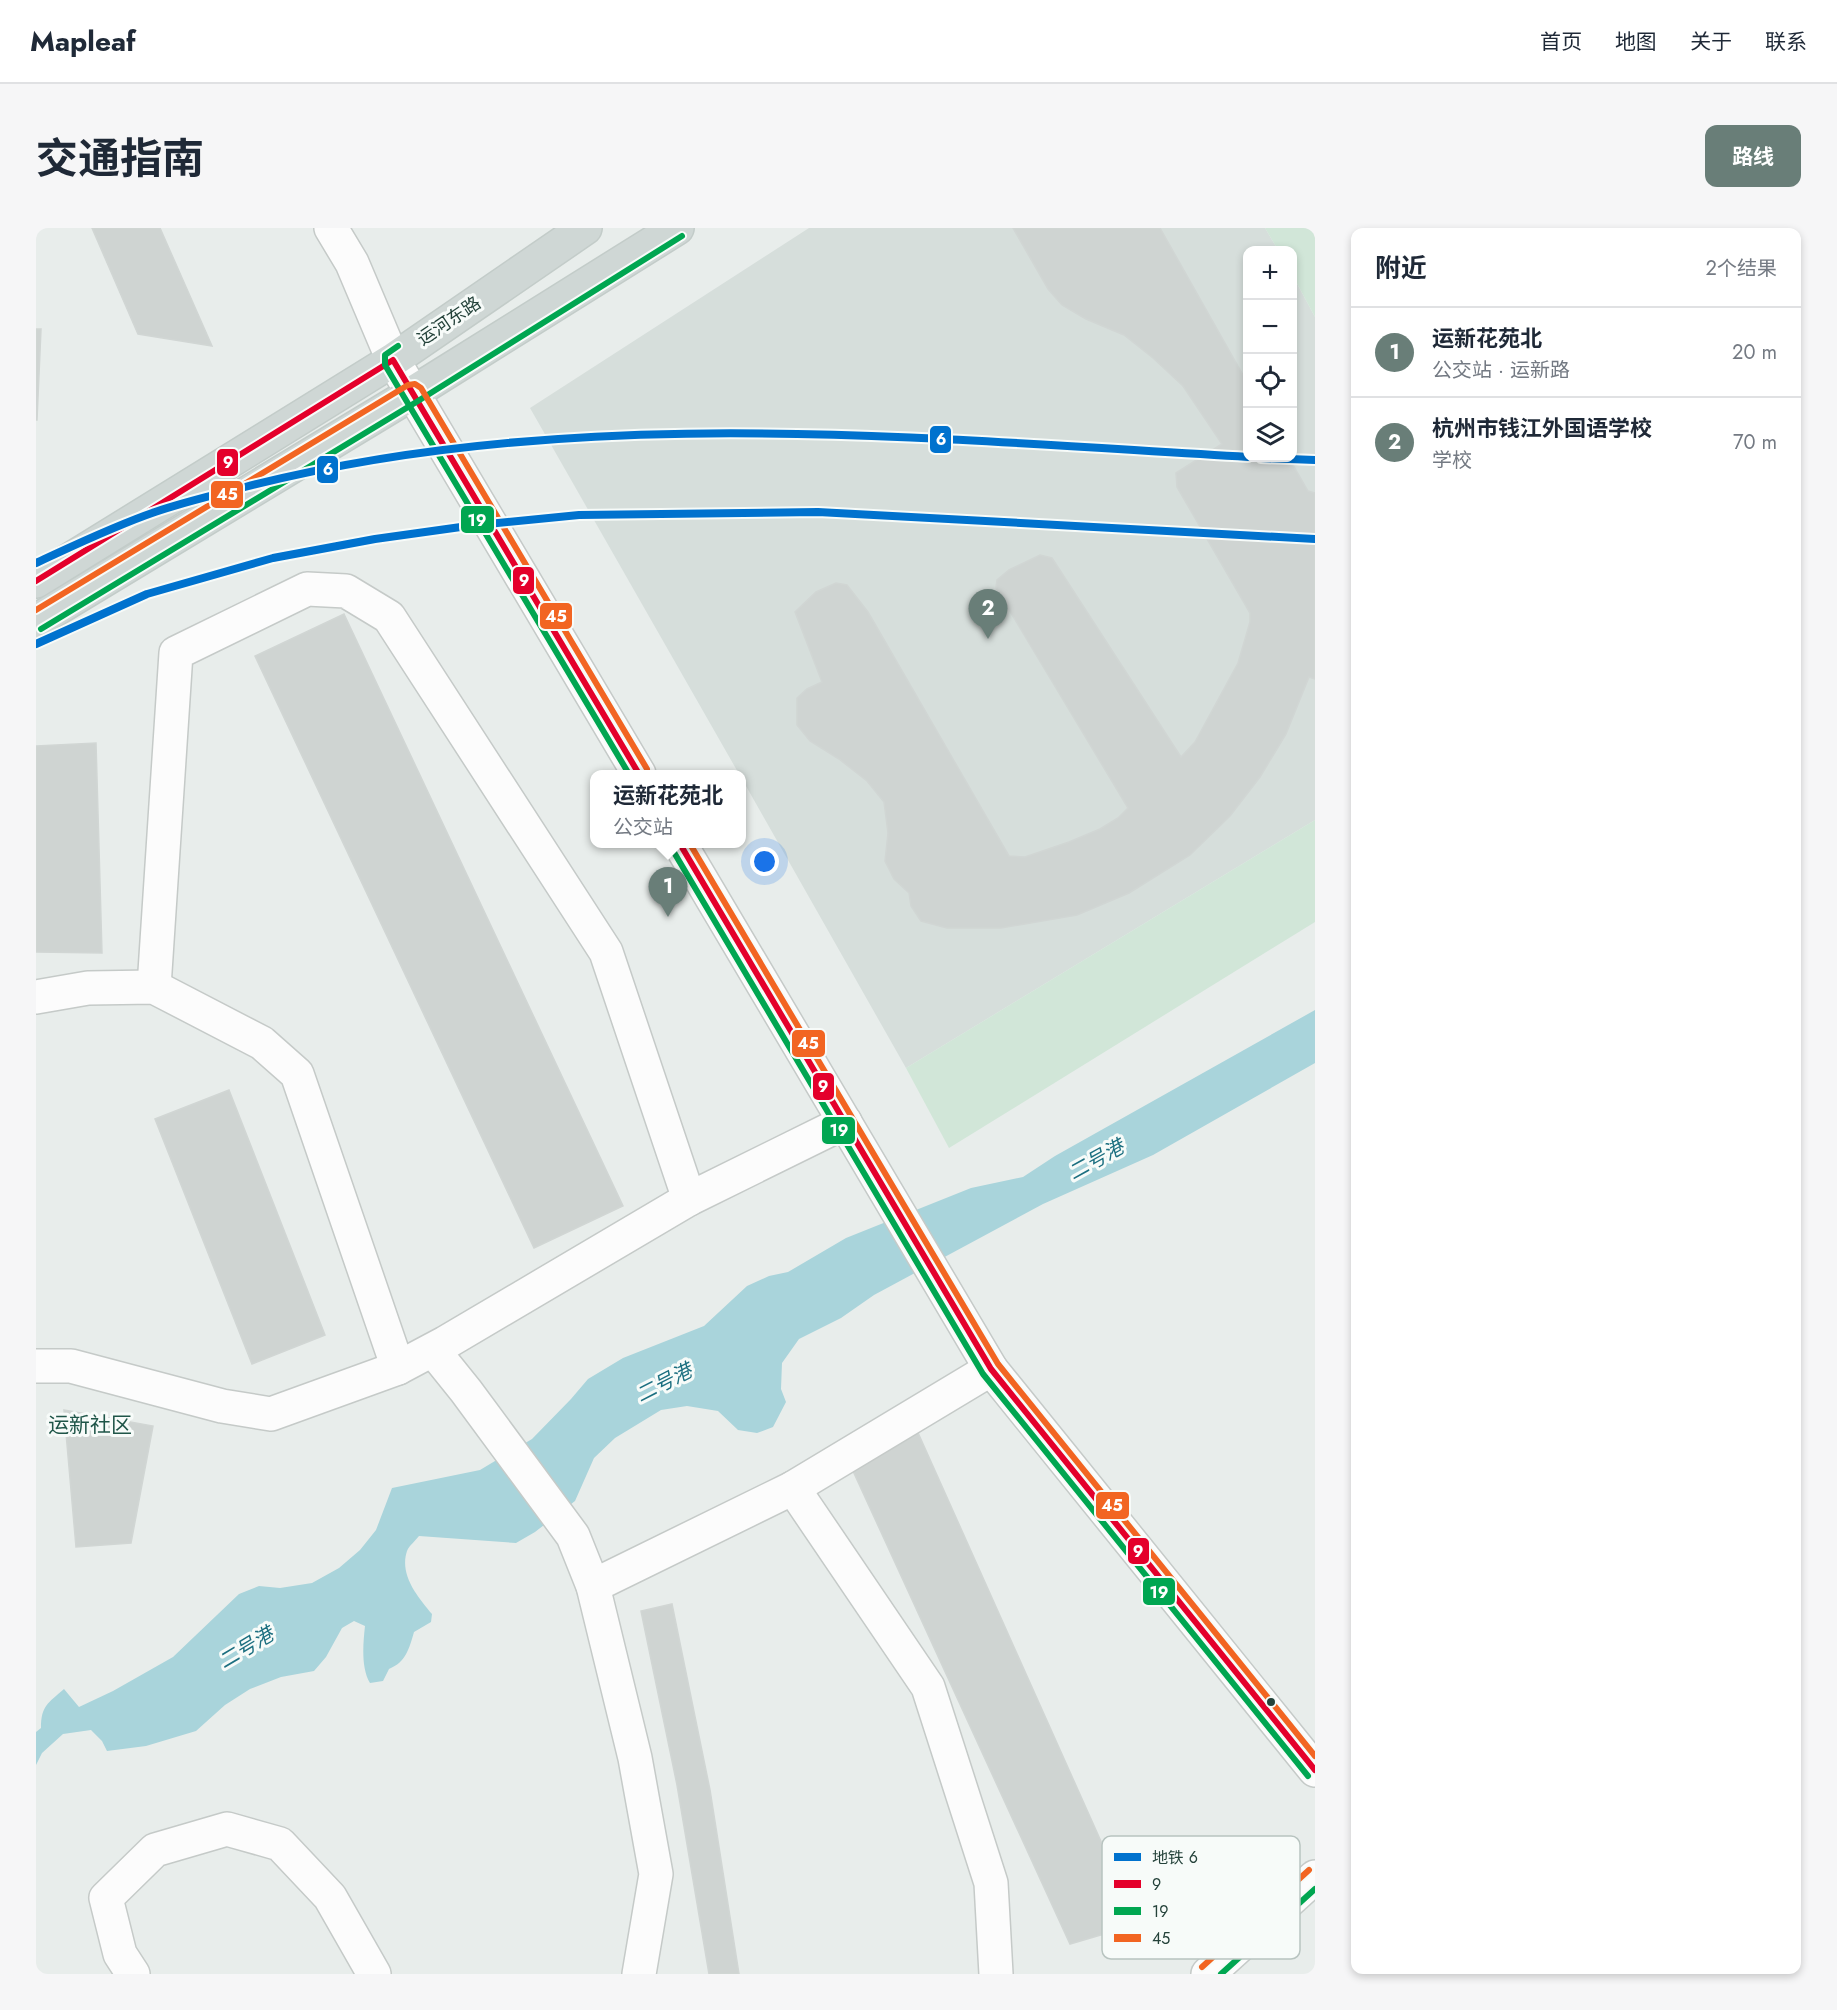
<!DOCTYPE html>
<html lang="zh">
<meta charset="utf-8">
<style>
body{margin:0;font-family:Jost,"Noto Sans SC",sans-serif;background:#f6f6f7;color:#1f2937}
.controls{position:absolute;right:18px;top:18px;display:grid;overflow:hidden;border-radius:12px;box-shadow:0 3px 9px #0003}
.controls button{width:54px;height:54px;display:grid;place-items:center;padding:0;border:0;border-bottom:2px solid #e0e1e3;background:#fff;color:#1f2937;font:30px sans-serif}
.you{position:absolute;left:729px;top:634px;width:21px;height:21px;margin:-15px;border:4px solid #fff;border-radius:50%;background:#1a73e8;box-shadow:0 0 0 9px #1a73e833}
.badge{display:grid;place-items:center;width:39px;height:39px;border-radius:50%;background:#697e78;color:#fff;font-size:20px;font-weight:700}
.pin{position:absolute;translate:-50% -50px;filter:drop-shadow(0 2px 3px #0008)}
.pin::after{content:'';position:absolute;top:32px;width:21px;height:18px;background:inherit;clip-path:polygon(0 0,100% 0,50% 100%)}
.popup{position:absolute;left:554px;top:542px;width:156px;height:78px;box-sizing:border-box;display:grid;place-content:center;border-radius:12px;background:#fff;filter:drop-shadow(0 2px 4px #0005);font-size:20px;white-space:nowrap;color:#747a83}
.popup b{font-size:22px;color:#1f2937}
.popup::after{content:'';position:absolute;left:50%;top:100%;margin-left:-12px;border:12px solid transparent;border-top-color:#fff}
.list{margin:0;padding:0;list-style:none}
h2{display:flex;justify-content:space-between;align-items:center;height:78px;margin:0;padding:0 24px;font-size:26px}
h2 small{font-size:20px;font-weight:400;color:#747a83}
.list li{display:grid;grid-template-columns:39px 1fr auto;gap:18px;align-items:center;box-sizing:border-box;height:90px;padding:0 24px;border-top:2px solid #e0e1e3}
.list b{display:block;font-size:22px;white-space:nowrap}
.list p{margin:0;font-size:20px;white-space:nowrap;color:#747a83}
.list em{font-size:20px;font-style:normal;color:#747a83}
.icon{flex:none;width:33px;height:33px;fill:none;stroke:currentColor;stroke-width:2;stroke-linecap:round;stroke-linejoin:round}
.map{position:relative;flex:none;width:1279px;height:1746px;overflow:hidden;border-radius:12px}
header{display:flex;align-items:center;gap:36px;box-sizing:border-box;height:84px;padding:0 30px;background:#fff;border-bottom:2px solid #e0e1e3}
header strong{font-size:28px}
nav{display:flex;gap:33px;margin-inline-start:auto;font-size:21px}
.intro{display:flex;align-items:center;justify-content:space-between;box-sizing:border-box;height:144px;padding:0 36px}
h1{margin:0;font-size:42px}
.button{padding:15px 27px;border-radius:12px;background:#697e78;color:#fff;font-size:21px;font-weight:700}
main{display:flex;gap:36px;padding:0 36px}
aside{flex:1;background:#fff;border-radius:12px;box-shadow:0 3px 9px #0003}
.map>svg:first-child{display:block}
</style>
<header>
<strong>Mapleaf</strong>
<nav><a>首页</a><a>地图</a><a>关于</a><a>联系</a></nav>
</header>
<div class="intro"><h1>交通指南</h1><a class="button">路线</a></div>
<main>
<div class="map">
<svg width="1279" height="1746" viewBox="0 0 1279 1746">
<rect width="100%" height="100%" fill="#e8edeb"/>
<polygon fill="#d6dedb" points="773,0 1229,0 1242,22 1212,22 1212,230 1256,230 1257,48 1279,89 1279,592 870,840 706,551 706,546 703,546 494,180"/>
<g fill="#d1e6d8">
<polygon points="1229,0 1279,0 1279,89 1257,48 1256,22 1242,22"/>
<polygon points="1279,592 1279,694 913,920 870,840"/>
</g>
<path fill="#a9d4db" d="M1279,782V835L1117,927L1007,976L838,1067L805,1090L763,1111L746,1135L745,1161L750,1174L737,1199L721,1205L702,1202L682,1183L651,1178L625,1182L579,1210L558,1230L539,1273L499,1304L480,1315L383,1308C380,1312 373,1318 371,1323C363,1347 382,1369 396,1386L395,1394L378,1404C373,1421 370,1434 353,1441L347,1453L334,1455C325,1440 327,1416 329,1398L318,1393L306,1400L290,1429L278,1443L245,1449L214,1461L189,1477L160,1503L110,1518L71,1523L66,1513L55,1502L27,1506L6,1525L0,1537V1504L5,1500C5,1478 12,1475 28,1461L43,1479L77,1463L137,1429L203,1366L223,1358L244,1360L276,1355L303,1340L324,1322L340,1302L356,1260L444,1242L496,1211L535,1171L552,1151L587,1130L668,1098L711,1058L733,1048L752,1044L810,1010L935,960L987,949L1019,928Z"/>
<g fill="#cfd4d2" stroke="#d1d6d4" stroke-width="1.5">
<polygon points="56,0 124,0 176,118 102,106"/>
<polygon points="977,0 1124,0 1212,156 1212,230 1253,230 1272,263 1279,265 1279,451 1273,449 1250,506 1224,549 1194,588 1154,627 1093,665 1041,687 965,700 911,700 885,693 875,678 873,665 858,651 849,633 852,605 848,574 831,553 803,531 774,513 761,497 761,470 771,461 786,454 759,384 780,364 800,355 811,357 832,384 973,628 989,629 1033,614 1064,601 1082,590 1092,580 960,360 961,352 973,342 1004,327 1016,330 1145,529 1159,514 1202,435 1214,394 1214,385 1141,259 1140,245 1186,216 1147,158 1117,130 1088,107 1050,91 1026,77 1012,61"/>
<polygon points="0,101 5,101 1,192 0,192"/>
<polygon points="308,386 587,978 498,1020 219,428"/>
<polygon points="60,515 66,725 0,724 0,518"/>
<polygon points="193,862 289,1107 216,1136 119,891"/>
<polygon points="28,1182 117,1198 95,1315 40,1319"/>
<polygon points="879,1198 1102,1696 1034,1716 817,1243"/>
<polygon points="636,1376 674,1562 703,1746 673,1746 641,1557 605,1383"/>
</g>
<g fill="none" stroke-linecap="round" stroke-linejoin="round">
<defs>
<g id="minor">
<polyline points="295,0 316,35 357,132 603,546"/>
<polyline points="644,616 955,1141 1279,1542"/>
<polyline points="118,759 140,425 271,361 310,363 353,389 570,724 653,971"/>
<polyline points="0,769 52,760 118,759 226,815 261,846 362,1140"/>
<polyline points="397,1122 430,1163 537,1308 557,1358 599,1530 620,1646 603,1746"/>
<polyline points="0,1138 35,1138 186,1178 235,1186 362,1140 409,1115 653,971 809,894"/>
<polyline points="757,1260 892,1459 955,1655 960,1746"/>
<polyline points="557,1358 757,1260 955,1141"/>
<polyline points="97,1746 84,1726 70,1670 119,1622 191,1601 244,1616 294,1669 338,1746"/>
<polyline points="1172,1746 1279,1649"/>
</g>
<g id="major">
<polyline points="0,353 357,132 549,0"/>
<polyline points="0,393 377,165 641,0"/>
</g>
</defs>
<use href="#minor" stroke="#c5cac8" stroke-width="36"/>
<use href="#major" stroke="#c3ccc9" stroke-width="36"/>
<use href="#minor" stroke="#fcfcfc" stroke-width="33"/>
<use href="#major" stroke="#cfd7d5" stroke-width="33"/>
<defs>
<g id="bus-1">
<polyline points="0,353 357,132 603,546"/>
<polyline points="644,616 955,1141 1279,1542"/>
</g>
<g id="bus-2">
<polyline points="362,118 349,127 349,137 593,546"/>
<polyline points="5,401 382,173 646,8"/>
<polyline points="636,621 947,1146 1272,1548"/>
<polyline points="1185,1746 1279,1661"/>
</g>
<g id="bus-3">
<polyline points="0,382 372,157 379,156 385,160 611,541"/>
<polyline points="654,616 962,1136 1279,1528"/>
<polyline points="1166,1739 1273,1642"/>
</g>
</defs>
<use href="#bus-1" stroke="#f7fbf9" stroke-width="10"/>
<use href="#bus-2" stroke="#f7fbf9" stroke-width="10"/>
<use href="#bus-3" stroke="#f7fbf9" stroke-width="10"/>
<use href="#bus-1" stroke="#e4002b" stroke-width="6"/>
<use href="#bus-2" stroke="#00a651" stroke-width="6"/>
<use href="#bus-3" stroke="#f26522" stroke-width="6"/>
<defs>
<g id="metro-1">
<polyline points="1225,230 1279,232"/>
<path d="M0,335C39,317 78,298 119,284C148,274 179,267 209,259C534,175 880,210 1212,229"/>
<polyline points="0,416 111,366 237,330 339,311 432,298 543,287 782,284 1279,311"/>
</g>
</defs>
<use href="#metro-1" stroke="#f7fbf9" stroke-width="12"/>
<use href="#metro-1" stroke="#0072ce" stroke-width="8"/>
</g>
<circle fill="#24423a" stroke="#f7fbf9" stroke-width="2" cx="1235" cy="1474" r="5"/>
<g text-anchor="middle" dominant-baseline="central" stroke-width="6" stroke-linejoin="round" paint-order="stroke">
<g font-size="18" fill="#24423a" stroke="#f7fbf9">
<text transform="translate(413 93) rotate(-34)">运河东路</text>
</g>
<g font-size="20" font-style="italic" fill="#1c6f80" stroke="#f7fbf9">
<text transform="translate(1060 932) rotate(-29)">二号港</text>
<text transform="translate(628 1155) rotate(-27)">二号港</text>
<text transform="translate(210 1420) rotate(-31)">二号港</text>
</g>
<g font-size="21" fill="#1f5548" stroke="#f7fbf9">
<text x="54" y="1197">运新社区</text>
</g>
</g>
<rect x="1066" y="1608" width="198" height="123" rx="9" fill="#f7fbf9" stroke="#b8c4c0" stroke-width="1.5"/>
<rect x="1078" y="1625" width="27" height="8" fill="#0072ce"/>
<rect x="1078" y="1652" width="27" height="8" fill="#e4002b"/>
<rect x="1078" y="1679" width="27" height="8" fill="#00a651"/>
<rect x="1078" y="1706" width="27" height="8" fill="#f26522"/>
<g font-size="16" fill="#24423a">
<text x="1116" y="1635">地铁 6</text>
<text x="1116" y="1662">9</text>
<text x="1116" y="1689">19</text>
<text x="1116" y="1716">45</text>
</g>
<g stroke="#f7fbf9" stroke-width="2">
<rect x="893" y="197" width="23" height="29" rx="6" fill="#0072ce"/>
<rect x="180" y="220" width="23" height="29" rx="6" fill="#e4002b"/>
<rect x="280" y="227" width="23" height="29" rx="6" fill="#0072ce"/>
<rect x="174" y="252" width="34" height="29" rx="6" fill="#f26522"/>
<rect x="424" y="277" width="35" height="29" rx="6" fill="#00a651"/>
<rect x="476" y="338" width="23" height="29" rx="6" fill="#e4002b"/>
<rect x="503" y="374" width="34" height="28" rx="6" fill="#f26522"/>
<rect x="755" y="801" width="35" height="29" rx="6" fill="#f26522"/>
<rect x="776" y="844" width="23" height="29" rx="6" fill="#e4002b"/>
<rect x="785" y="888" width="35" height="29" rx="6" fill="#00a651"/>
<rect x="1059" y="1263" width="35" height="29" rx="6" fill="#f26522"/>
<rect x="1091" y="1309" width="23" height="28" rx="6" fill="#e4002b"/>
<rect x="1106" y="1349" width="34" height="29" rx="6" fill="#00a651"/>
</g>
<g font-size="16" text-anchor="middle" font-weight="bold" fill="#fff">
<text x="905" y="217">6</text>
<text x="192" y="240">9</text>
<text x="292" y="247">6</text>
<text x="191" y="272">45</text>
<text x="441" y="298">19</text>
<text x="488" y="358">9</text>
<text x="520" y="394">45</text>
<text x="772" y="821">45</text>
<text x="787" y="864">9</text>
<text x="803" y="908">19</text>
<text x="1076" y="1283">45</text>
<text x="1102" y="1329">9</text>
<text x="1123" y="1370">19</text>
</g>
</svg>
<div class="controls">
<button>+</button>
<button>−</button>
<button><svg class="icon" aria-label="locate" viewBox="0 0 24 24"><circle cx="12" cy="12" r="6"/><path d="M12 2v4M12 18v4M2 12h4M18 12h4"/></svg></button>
<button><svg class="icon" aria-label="layers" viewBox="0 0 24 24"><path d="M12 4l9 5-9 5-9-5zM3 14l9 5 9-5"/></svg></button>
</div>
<div class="you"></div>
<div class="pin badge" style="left:632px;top:689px">1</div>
<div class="popup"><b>运新花苑北</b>公交站</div>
<div class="pin badge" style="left:952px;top:411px">2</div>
</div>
<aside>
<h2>附近<small>2个结果</small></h2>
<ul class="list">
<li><span class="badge">1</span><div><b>运新花苑北</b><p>公交站 · 运新路</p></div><em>20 m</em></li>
<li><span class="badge">2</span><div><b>杭州市钱江外国语学校</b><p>学校</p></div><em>70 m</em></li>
</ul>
</aside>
</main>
